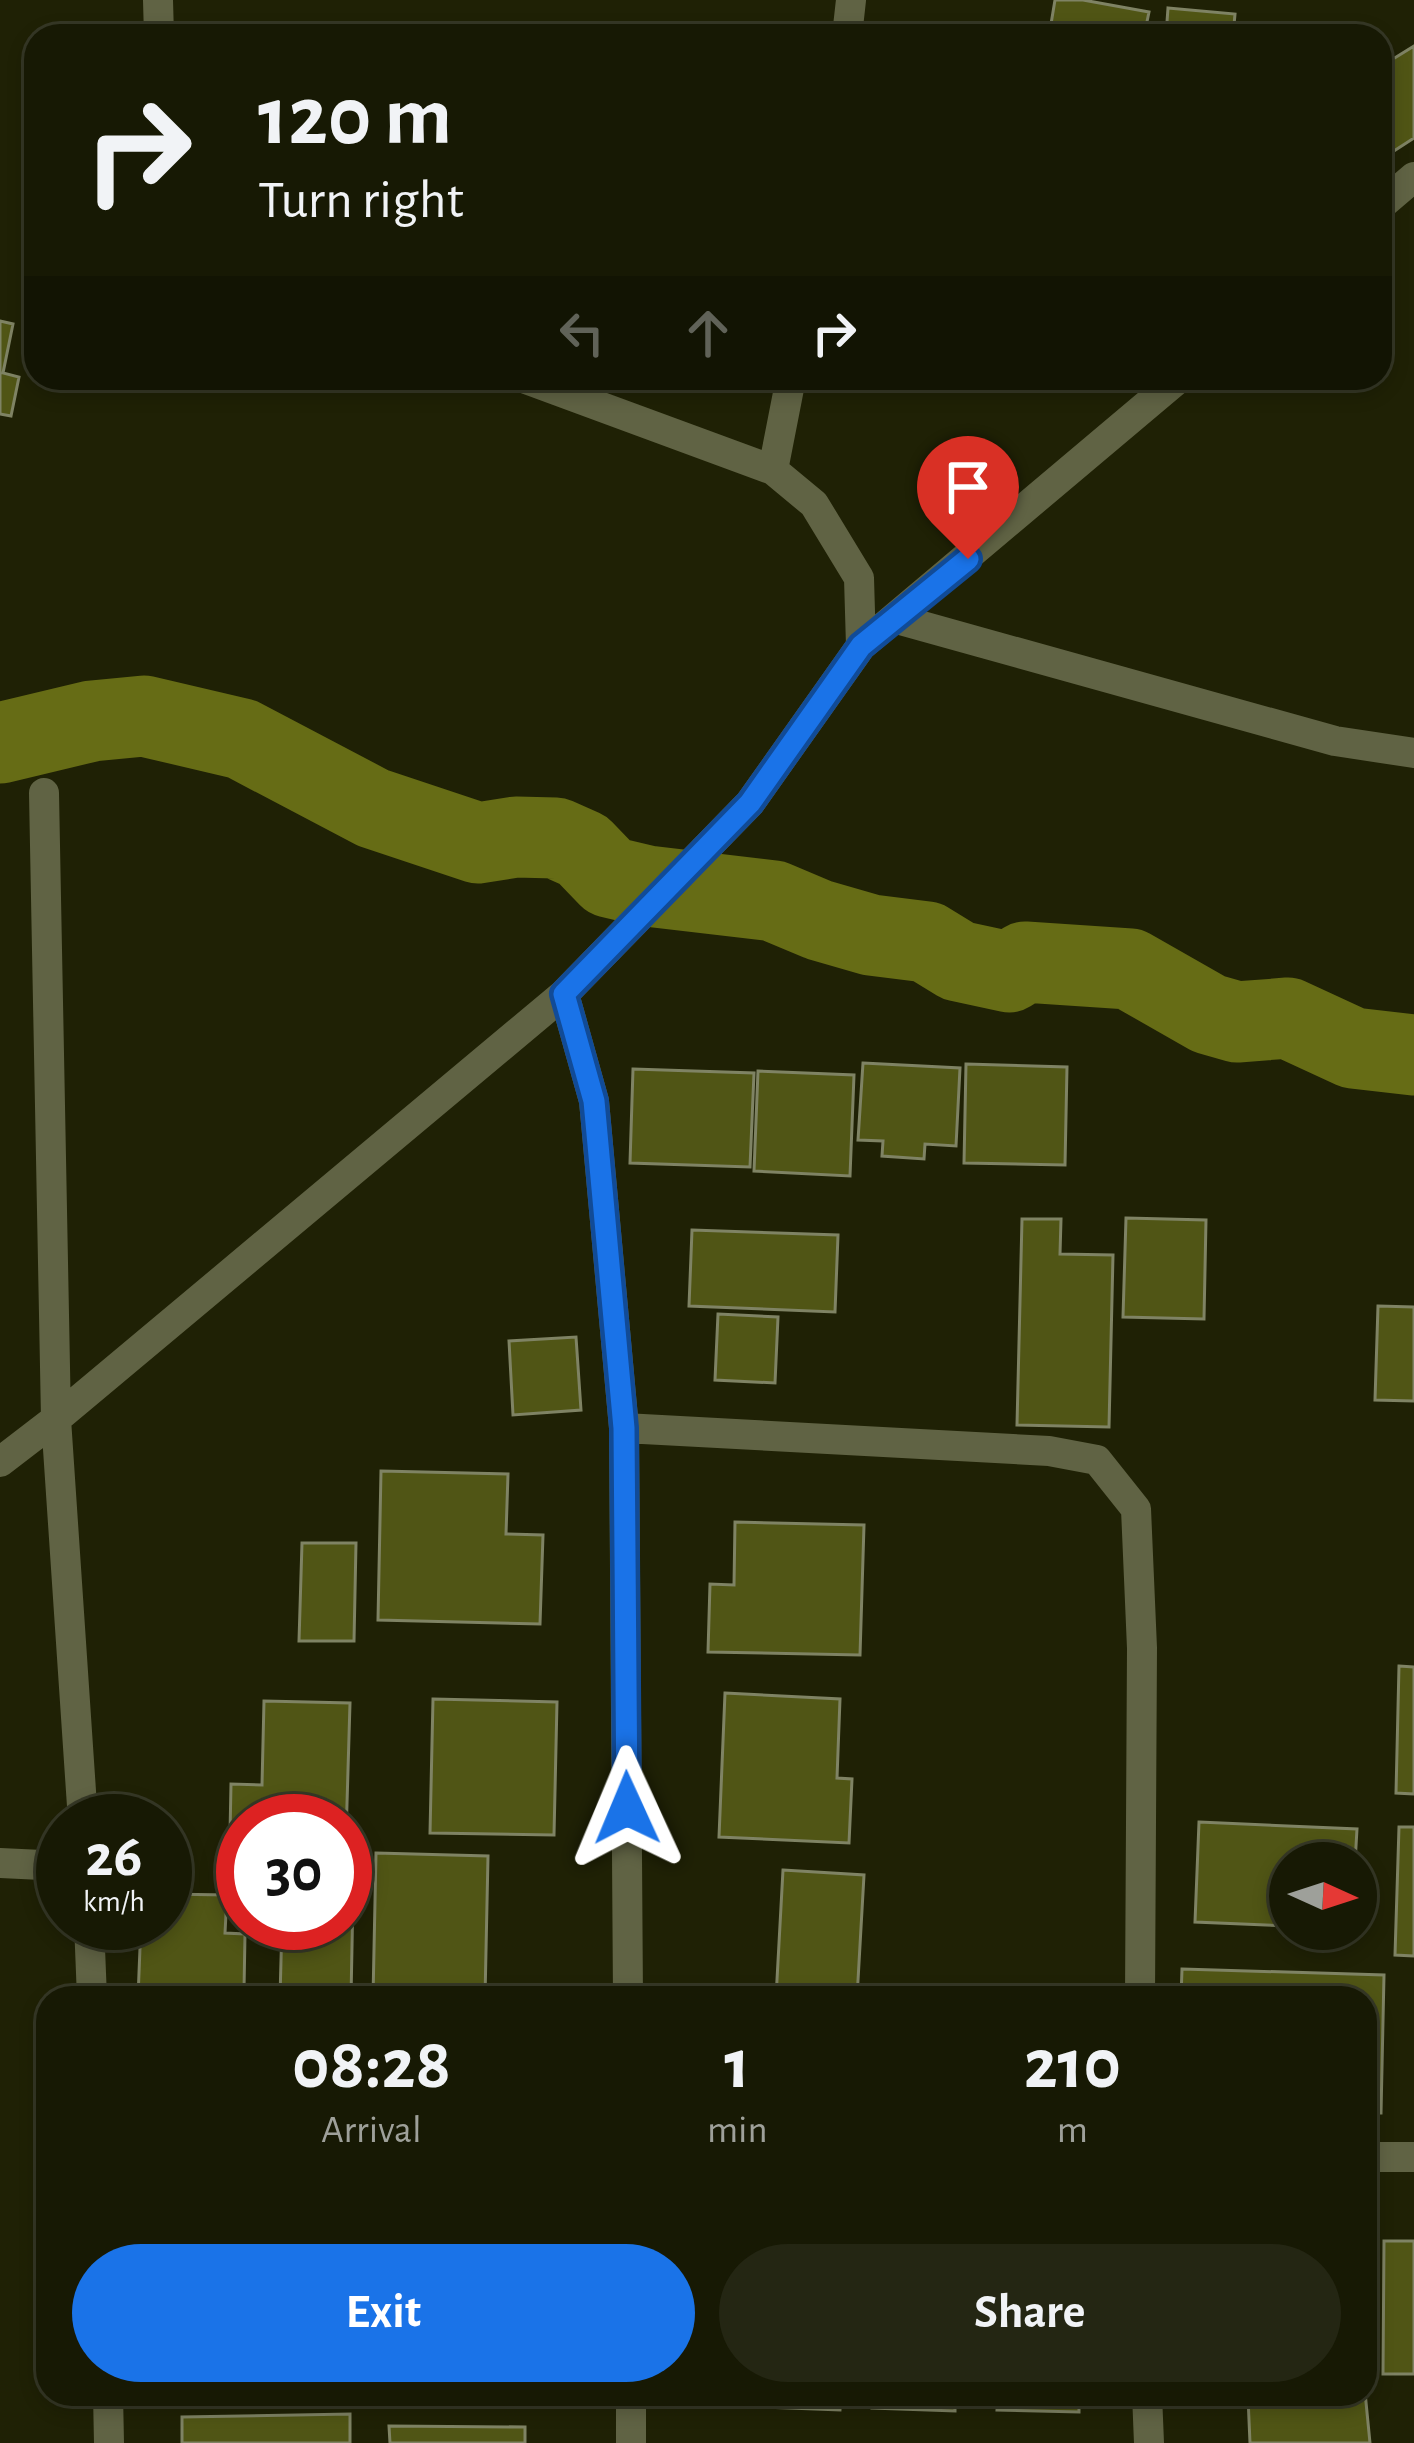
<!DOCTYPE html>
<html lang="en">
<head>
<meta charset="utf-8">
<style>
	:root { --surface:#171904; --page:#242613; --text:#f1f3f6; --muted:#9ea09a; --line:#363826; --accent:#1a73e8 }
	body { margin:0; font-family:"Alegreya Sans",sans-serif; background:var(--page); color:var(--text); height:100vh; display:flex; flex-direction:column; font-size:45px; white-space:nowrap }
	* { box-sizing:border-box; margin:0 }
	p { font-size:39px; color:var(--muted) }
	.icon { flex:none; width:66px; height:66px; fill:none; stroke:currentColor; stroke-width:2; stroke-linecap:round; stroke-linejoin:round }
	.map { position:relative; flex:1; overflow:hidden }
	.details { position:absolute; left:36px; top:1986px; width:1341px; height:420px; display:flex; flex-direction:column; background:var(--surface); border-radius:36px; box-shadow:0 6px 18px #0003,0 0 0 3px var(--line) }
	.details>* { flex:none }
	.guide { position:absolute; left:24px; top:24px; width:1368px; height:366px; border-radius:36px; box-shadow:0 6px 18px #0003,0 0 0 3px var(--line); background:#171904; color:var(--text); overflow:hidden }
	.needle { width:78px; rotate:93deg }
	.buttons { position:absolute; left:1269px; top:1842px; display:grid; gap:24px }
	.buttons a { display:grid; place-items:center; width:108px; height:108px; border-radius:50%; background:var(--surface); box-shadow:0 6px 18px #0003,0 0 0 3px var(--line); font-size:60px }
	.speed { position:absolute; left:36px; top:1794px; display:flex; gap:24px; font-size:60px; font-weight:700; text-align:center }
	.speed>* { display:grid; place-content:center; width:156px; height:156px; border-radius:50%; background:var(--surface); box-shadow:0 6px 18px #0003,0 0 0 3px var(--line); line-height:1 }
	.speed small { font-size:30px; font-weight:400 }
	.speed .limit { border:18px solid #d22; background:#fff; color:#111 }
	.pin { position:absolute; display:grid; place-items:center; width:102px; height:102px; color:#fff; margin:-123px -51px; border-radius:50% 50% 50% 0; rotate:-45deg; box-shadow:0 0 12px #0007 }
	.pin .icon { rotate:45deg }
	.me { position:absolute; width:132px; margin:-66px; rotate:359deg; stroke-linejoin:round; filter:drop-shadow(0 0 9px #0008) }
	.turn { display:flex; align-items:center; gap:42px; height:252px; padding:0 36px; font-size:54px }
	.turn .icon { width:156px; height:156px; stroke-width:2.5 }
	.turn b { display:block; font-size:84px; line-height:102px }
	.lanes { display:flex; align-items:center; height:114px; padding:0 36px; background:#0003; justify-content:center; gap:60px; direction:ltr }
	.lanes .off { opacity:.35 }
	.eta { display:flex; justify-content:space-evenly; align-items:center; height:204px; text-align:center }
	.eta b { font-size:72px; font-weight:700; line-height:84px }
	.action { display:flex; gap:24px; margin-top:auto; padding:24px 36px }
	.action a { flex:1; height:138px; border-radius:72px; background:var(--accent); color:#fff; font-size:48px; font-weight:700; line-height:138px; text-align:center }
	.action a+a { background:var(--page); color:var(--text) }
	.map>svg:first-child { display:block }
	.lines { fill:none; stroke-linecap:round; stroke-linejoin:round }
	.river { stroke:#666c15; stroke-width:81 }
	.building { fill:#505515; stroke:#7f8364; stroke-width:3 }
	.minor { stroke:#606344; stroke-width:30 }
	.route-casing { stroke:#114b97; stroke-width:30 }
	.route { stroke:#1a73e8; stroke-width:21 }
</style>
</head>
<body>
<div class="map">
<svg width="1414" height="2443" viewBox="0 0 1414 2443">
	<rect width="100%" height="100%" fill="#1f2105"/>
	<g class="lines">
		<path class="river" d="M 0,743 L 92,721 L 144,716 L 242,739 L 373,808 L 478,843 L 516,837 L 556,838 L 583,850 L 609,877 L 647,886 L 774,901 L 819,920 L 871,935 L 927,942 L 958,961 L 1009,972 L 1025,962 L 1130,969 L 1209,1014 L 1237,1022 L 1288,1018 L 1353,1048 L 1414,1055"/>
	</g>
	<path class="building" d="M 1055,0 L 1083,0 L 1149,12 L 1144,36 L 1049,36 Z
		M 1168,8 L 1235,14 L 1233,36 L 1166,36 Z
		M 1414,46 L 1414,138 L 1380,160 L 1380,67 Z
		M 0,321 L 13,324 L 3,373 L 19,377 L 11,416 L 0,414 Z
		M 863,1063 L 960,1068 L 956,1146 L 925,1144 L 924,1159 L 882,1156 L 883,1141 L 858,1140 Z
		M 966,1064 L 1067,1067 L 1065,1165 L 964,1163 Z
		M 633,1069 L 754,1073 L 750,1167 L 630,1163 Z
		M 758,1071 L 854,1075 L 850,1176 L 754,1171 Z
		M 1126,1218 L 1206,1220 L 1204,1319 L 1123,1317 Z
		M 1022,1219 L 1061,1219 L 1060,1254 L 1113,1255 L 1109,1427 L 1017,1425 Z
		M 692,1230 L 838,1235 L 835,1312 L 689,1306 Z
		M 1378,1306 L 1414,1307 L 1414,1401 L 1375,1400 Z
		M 718,1314 L 778,1317 L 775,1383 L 715,1380 Z
		M 576,1337 L 581,1410 L 513,1415 L 509,1341 Z
		M 381,1471 L 508,1474 L 506,1534 L 543,1535 L 540,1624 L 378,1620 Z
		M 735,1522 L 864,1525 L 860,1655 L 708,1652 L 710,1584 L 734,1585 Z
		M 302,1543 L 356,1543 L 354,1641 L 299,1641 Z
		M 1399,1666 L 1414,1667 L 1414,1794 L 1396,1793 Z
		M 725,1693 L 840,1699 L 837,1778 L 852,1779 L 849,1843 L 719,1837 Z
		M 433,1699 L 557,1702 L 554,1835 L 430,1833 Z
		M 264,1701 L 350,1703 L 346,1837 L 345,1821 L 243,1821 L 243,1834 L 230,1834 L 231,1784 L 262,1785 Z
		M 1199,1822 L 1357,1829 L 1355,1863 L 1290,1863 L 1290,1926 L 1195,1922 Z
		M 1399,1827 L 1414,1827 L 1414,1956 L 1395,1955 Z
		M 376,1853 L 488,1856 L 485,1998 L 373,1998 Z
		M 783,1870 L 864,1875 L 857,1998 L 776,1998 Z
		M 165,1894 L 227,1895 L 225,1933 L 245,1934 L 244,1990 L 224,1990 L 224,1998 L 138,1998 L 141,1923 L 165,1923 Z
		M 345,1894 L 353,1895 L 351,1998 L 280,1998 L 282,1923 L 345,1923 Z
		M 1182,1969 L 1384,1975 L 1381,2113 L 1365,2113 L 1365,1998 L 1181,1998 Z
		M 1384,2241 L 1414,2241 L 1414,2374 L 1383,2374 Z
		M 1365,2392 L 1370,2443 L 1250,2443 L 1248,2397 Z
		M 735,2394 L 841,2394 L 840,2410 L 734,2406 Z
		M 873,2394 L 955,2394 L 955,2411 L 872,2408 Z
		M 998,2394 L 1079,2394 L 1079,2412 L 997,2410 Z
		M 350,2414 L 350,2443 L 182,2443 L 182,2417 Z
		M 389,2426 L 525,2427 L 525,2443 L 390,2443 Z"/>
	<g class="lines">
		<path class="minor" d="M 158,0 L 159,36
			M 847,36 L 851,0
			M 1380,206 L 1414,177
			M 523,378 L 773,470 L 814,504 L 859,578 L 861,646
			M 773,470 L 791,378
			M 897,619 L 1335,741 L 1414,753
			M 44,793 L 56,1419 L 83,1821
			M 564,994 L 594,1101 L 624,1428 L 628,1998
			M 624,1428 L 1049,1451 L 1097,1460 L 1136,1509 L 1142,1648 L 1140,1998
			M 0,1462 L 56,1419 L 564,994 L 750,803 L 861,646 L 1179,378
			M 0,1863 L 63,1866
			M 89,1923 L 92,1998
			M 1365,2157 L 1414,2157
			M 108,2394 L 109,2443
			M 631,2394 L 631,2443
			M 1147,2394 L 1149,2443"/>
	</g>
	<g class="lines">
		<g class="route-casing">
			<path id="route" d="M 627,1808 L 624,1428 L 594,1101 L 564,994 L 750,803 L 861,646 L 968,559"/>
		</g>
		<use href="#route" class="route"/>
	</g>
</svg>
<div class="buttons">
<a><svg class="needle" viewBox="-14 -14 28 28"><path d="M0-13l5 13h-10z" fill="#e53935"/><path d="M0 13l5-13h-10z" fill="#9ea09a"/></svg></a>
</div>
<div class="speed"><div>26<small>km/h</small></div><div class="limit">30</div></div>
<div class="pin" style="left:968px;top:559px;background:#d93025"><svg class="icon" aria-label="arrive" viewBox="0 0 24 24"><path d="M6 21V4h12l-3 4 3 4H6"/></svg></div>
<svg class="me" style="left:627px;top:1808px" viewBox="-20 -20 40 40"><path d="M0-17L14 15 0 8-14 15z" fill="#1a73e8" stroke="#fff" stroke-width="4"/></svg>
<div class="guide">
<div class="turn"><svg class="icon" aria-label="right" viewBox="0 0 24 24"><path d="M7 20v-9h11M14 6l5 5-5 5"/></svg><div><b>120 m</b>Turn right</div></div>
<div class="lanes"><svg class="icon off" aria-label="left" viewBox="0 0 24 24"><path d="M17 20v-9H6M10 6l-5 5 5 5"/></svg><svg class="icon off" aria-label="ahead" viewBox="0 0 24 24"><path d="M12 20V5M6 11l6-6 6 6"/></svg><svg class="icon" aria-label="right" viewBox="0 0 24 24"><path d="M7 20v-9h11M14 6l5 5-5 5"/></svg></div>
</div>
<section class="details">
<div class="eta">
<div><b>08:28</b><p>Arrival</p></div>
<div><b>1</b><p>min</p></div>
<div><b>210</b><p>m</p></div>
</div>
<div class="action"><a>Exit</a><a>Share</a></div>
</section>
</div>
</body>
</html>
